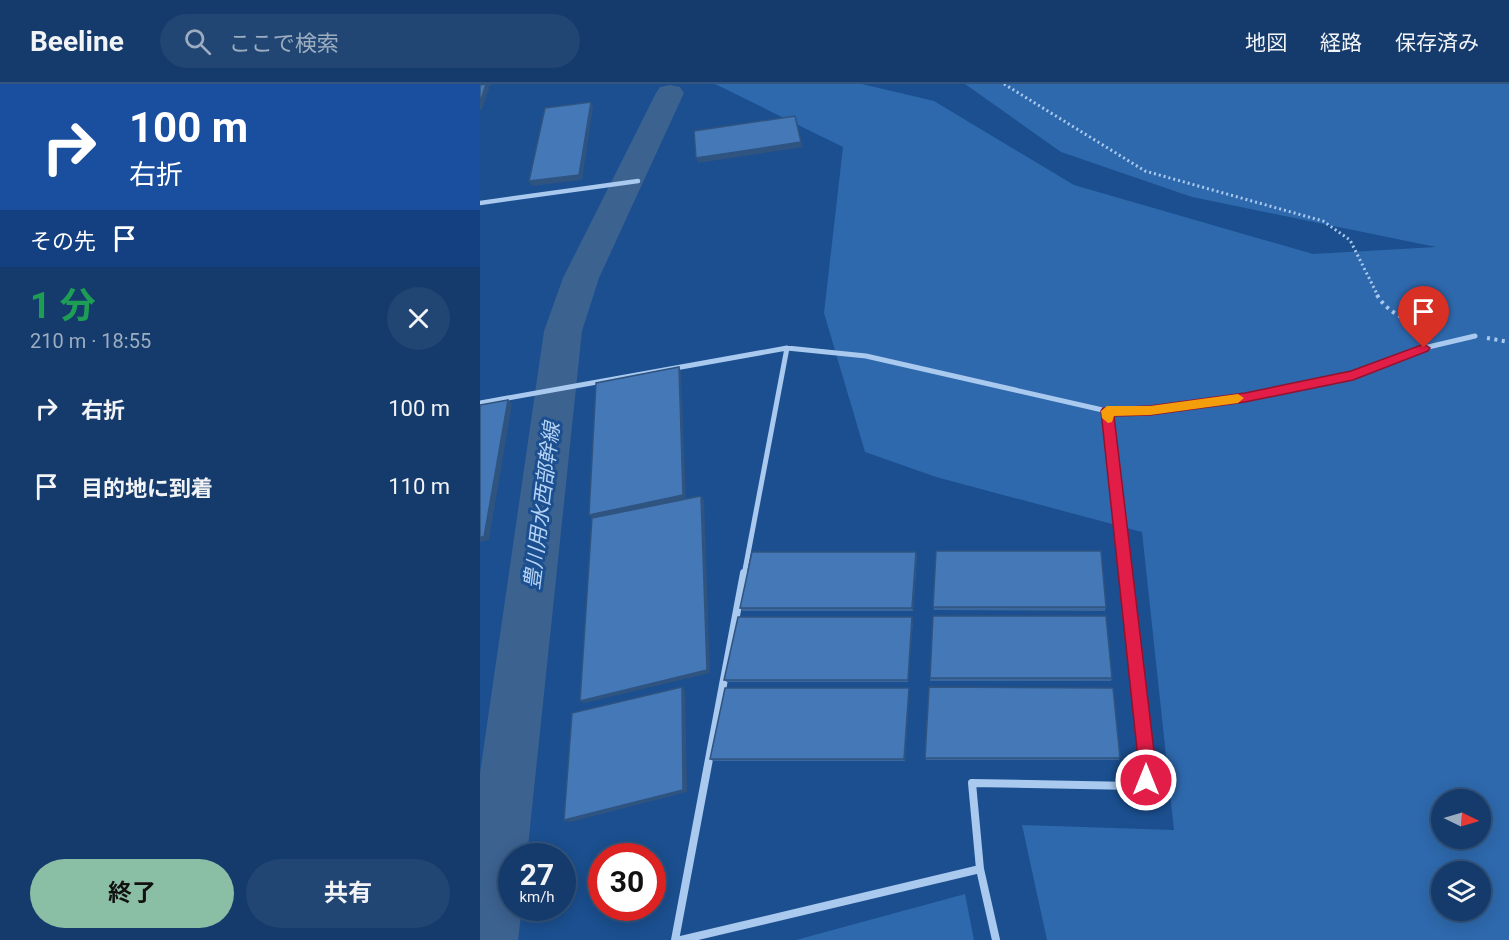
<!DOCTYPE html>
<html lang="ja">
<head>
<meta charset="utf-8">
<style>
	:root { --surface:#143b6b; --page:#214673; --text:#f1f3f6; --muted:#9dadc1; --line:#33557e; --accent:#8abfa5 }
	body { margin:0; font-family:Roboto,"Noto Sans JP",sans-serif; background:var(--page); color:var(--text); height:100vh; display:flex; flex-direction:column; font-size:22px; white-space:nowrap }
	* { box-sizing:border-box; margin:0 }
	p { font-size:20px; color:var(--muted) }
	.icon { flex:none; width:33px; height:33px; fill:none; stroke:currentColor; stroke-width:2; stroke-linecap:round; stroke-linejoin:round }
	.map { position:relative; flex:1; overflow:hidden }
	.sheet { display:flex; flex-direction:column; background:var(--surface); width:480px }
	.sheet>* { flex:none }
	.hud { background:#1a4fa0; color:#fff; overflow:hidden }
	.needle { width:39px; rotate:95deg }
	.tools { position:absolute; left:951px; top:705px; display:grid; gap:12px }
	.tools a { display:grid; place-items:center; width:60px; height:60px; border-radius:50%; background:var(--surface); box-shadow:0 3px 15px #0003,0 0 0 2px var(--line); font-size:30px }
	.speed { position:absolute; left:18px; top:759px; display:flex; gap:12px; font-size:30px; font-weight:700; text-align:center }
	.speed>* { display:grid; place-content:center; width:78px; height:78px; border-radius:50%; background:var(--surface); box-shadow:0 3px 15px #0003,0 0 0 2px var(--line); line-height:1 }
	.speed small { font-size:15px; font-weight:400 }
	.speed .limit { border:9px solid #d22; background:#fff; color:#111 }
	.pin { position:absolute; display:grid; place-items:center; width:51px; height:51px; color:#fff; margin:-62px -26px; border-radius:50% 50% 50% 0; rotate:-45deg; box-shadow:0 0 6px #0007 }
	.pin .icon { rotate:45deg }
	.me { position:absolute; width:66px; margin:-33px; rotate:0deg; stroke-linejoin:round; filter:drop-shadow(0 0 4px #0008) }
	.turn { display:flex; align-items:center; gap:21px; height:126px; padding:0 30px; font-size:27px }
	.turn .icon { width:78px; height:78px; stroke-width:2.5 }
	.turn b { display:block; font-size:42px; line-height:51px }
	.then { display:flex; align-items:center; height:57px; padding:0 30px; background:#0003; gap:12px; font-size:22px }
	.round { display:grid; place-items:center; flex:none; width:63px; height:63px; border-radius:32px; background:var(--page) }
	.headline { display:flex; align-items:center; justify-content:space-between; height:102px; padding:0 30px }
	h1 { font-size:36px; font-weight:700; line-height:45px; color:#1e9e55 }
	.action { display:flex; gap:12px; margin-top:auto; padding:12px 30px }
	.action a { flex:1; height:69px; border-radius:36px; background:var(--accent); color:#111; font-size:24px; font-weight:700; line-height:69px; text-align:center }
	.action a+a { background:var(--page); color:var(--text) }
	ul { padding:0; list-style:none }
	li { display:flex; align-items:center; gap:18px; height:78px; padding:0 30px }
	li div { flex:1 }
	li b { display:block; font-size:22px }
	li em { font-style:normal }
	header { display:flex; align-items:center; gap:36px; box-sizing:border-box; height:84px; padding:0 30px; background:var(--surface); border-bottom:2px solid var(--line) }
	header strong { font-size:28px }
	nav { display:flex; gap:33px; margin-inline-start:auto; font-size:21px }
	.search { width:420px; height:54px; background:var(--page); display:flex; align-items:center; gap:15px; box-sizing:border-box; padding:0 21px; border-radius:33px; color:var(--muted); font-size:22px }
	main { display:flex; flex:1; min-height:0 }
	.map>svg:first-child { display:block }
	.green { fill:#2e69ad; fill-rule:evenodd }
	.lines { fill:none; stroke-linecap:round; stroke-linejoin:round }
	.river { fill:#3c6290; fill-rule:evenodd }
	.path-far1 { stroke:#a9c9ee; stroke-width:3; stroke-dasharray:2 3; stroke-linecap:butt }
	.path { stroke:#a9c9ee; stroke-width:4; stroke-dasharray:3 4.5; stroke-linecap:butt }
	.minor-far2 { stroke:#a9c9ee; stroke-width:4.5 }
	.minor-far1 { stroke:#a9c9ee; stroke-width:5 }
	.minor { stroke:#a9c9ee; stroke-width:8 }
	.wall { fill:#3a679d }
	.shaded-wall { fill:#305480 }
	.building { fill:#4478b7; stroke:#305480; stroke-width:1.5 }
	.route { fill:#e11d48; stroke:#92132f; stroke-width:1.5 }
	.slow { fill:#f59e0b }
	.labels { text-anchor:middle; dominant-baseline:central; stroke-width:6; stroke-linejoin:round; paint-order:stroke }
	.water-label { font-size:21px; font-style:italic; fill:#b5d3f5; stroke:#1b4f8f }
</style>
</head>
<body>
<header>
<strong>Beeline</strong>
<div class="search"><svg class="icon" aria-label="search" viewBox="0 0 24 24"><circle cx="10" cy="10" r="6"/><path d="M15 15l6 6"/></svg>ここで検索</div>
<nav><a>地図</a><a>経路</a><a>保存済み</a></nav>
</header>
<main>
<section class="sheet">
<div class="hud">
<div class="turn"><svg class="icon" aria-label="right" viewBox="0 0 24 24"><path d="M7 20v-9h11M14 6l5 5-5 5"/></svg><div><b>100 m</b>右折</div></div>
<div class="then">その先<svg class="icon" aria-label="arrive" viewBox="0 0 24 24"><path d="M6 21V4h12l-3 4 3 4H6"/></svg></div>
</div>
<div class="headline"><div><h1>1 分</h1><p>210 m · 18:55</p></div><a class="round"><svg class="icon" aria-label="close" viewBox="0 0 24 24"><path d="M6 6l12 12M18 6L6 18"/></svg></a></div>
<ul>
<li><svg class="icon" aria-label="right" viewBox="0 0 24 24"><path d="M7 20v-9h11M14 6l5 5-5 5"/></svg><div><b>右折</b></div><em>100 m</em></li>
<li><svg class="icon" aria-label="arrive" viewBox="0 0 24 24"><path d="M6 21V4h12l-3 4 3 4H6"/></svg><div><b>目的地に到着</b></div><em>110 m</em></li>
</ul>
<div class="action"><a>終了</a><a>共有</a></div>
</section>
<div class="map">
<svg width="1029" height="856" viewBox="0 0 1029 856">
	<rect width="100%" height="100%" fill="#1b4f8f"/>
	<path class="green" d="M 235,0 L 382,0 L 454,17 L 594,101 L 833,170 L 956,163 L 712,113 L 581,68 L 485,0 L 1029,0 L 1029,856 L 567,856 L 542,741 L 694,746 L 662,448 L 456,393 L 385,368 L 344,229 L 363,63 ZM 962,716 L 1000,716 L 1000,754 L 962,754 ZM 962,788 L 1000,788 L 1000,826 L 962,826 Z
		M 485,810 L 494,856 L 316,856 Z"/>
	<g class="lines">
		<path class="river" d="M 190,1 L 200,3 L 204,9 L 119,194 L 102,247 L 47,772 L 32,772 L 32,824 L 42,824 L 38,856 L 0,856 L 0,689 L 64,247 L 83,194 L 176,9 L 180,3 Z"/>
		<path class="path-far1" d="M 524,0 L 665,87 L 843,137 L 870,156 L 898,212"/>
		<path class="path" d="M 897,211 C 909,231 933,240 955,245
			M 1007,254 L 1029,258"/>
		<path class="minor-far2" d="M 0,119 L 158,97"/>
		<path class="minor-far1" d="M 0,319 L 307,264 L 386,272 L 627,327 L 670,326 L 766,313 L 873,291 L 944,264 L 995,252
			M 627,327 L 645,491
			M 264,491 L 307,264"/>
		<path class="minor" d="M 195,856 L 264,489
			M 201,856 L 500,785
			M 516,856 L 500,785 L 492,699 L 654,702 L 666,696 L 667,684 L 645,489"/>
	</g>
	<path class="wall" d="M 437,471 L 433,527 L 262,527 L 260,524 Z
		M 453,523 L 626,523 L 625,527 L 454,526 Z
		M 433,536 L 428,598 L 247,598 L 244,596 Z
		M 450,594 L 632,594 L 631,597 L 450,597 Z
		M 429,607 L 425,677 L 233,677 L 230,675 Z
		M 445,674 L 640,674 L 639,676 L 446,676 Z"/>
	<path class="shaded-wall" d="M 0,0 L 11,0 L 10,2 L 8,2 L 9,5 L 2,25 L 0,26 Z
		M 111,18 L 113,23 L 102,96 L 52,102 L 49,97 Z
		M 321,58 L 323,63 L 218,79 L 216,74 Z
		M 199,283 L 201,288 L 206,415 L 113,435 L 109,431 Z
		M 28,316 L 32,320 L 9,456 L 0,458 L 0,453 Z
		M 221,412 L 224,416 L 230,589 L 104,619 L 100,617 Z
		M 436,468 L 437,471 L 433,527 L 432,524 Z
		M 432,533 L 433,536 L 428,598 L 428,596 Z
		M 202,603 L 205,606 L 207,708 L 90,738 L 84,736 Z
		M 429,604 L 429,607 L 425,677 L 424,675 Z"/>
	<path class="building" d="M 6,0 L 0,19 L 0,1 Z
		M 111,18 L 99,91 L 49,97 L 65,24 Z
		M 315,32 L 321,58 L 216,74 L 214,47 Z
		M 199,283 L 203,411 L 109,431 L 116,299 Z
		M 28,316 L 4,453 L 0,453 L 0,321 Z
		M 221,412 L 227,586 L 100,617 L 112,434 Z
		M 456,467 L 621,467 L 626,523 L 453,523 Z
		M 272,468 L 436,468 L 432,524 L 260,524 Z
		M 453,532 L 626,532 L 632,594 L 450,594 Z
		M 258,533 L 432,533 L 428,596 L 244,596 Z
		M 202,603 L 203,706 L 84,736 L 92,629 Z
		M 449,603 L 633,604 L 640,674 L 445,674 Z
		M 245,604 L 429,604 L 424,675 L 230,675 Z"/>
	<path class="route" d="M 944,260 L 950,264 L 948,267 L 873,296 L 765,318 L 670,331 L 634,332 L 676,684 L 672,702 L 666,704 L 660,702 L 657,696 L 659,684 L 621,327 L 623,324 L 670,322 L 765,309 L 871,287 Z"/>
	<path class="slow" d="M 758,310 L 764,314 L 758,319 L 670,331 L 634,332 L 632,338 L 628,339 L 622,334 L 621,327 L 627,322 L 670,322 Z"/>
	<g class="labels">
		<g class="water-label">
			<text transform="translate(62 422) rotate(-83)">豊川用水西部幹線</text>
		</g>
	</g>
</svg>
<div class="tools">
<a><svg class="needle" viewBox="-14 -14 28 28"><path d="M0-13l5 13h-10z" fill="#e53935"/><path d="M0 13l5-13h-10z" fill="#9dadc1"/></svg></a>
<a><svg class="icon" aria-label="layers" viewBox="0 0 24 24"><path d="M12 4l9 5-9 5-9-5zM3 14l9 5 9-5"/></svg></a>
</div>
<div class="speed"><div>27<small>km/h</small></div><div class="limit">30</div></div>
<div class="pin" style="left:944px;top:264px;background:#d93025"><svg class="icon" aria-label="arrive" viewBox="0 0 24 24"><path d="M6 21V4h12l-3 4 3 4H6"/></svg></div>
<svg class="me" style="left:666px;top:696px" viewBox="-20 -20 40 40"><circle r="17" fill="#e11d48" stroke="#fff" stroke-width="3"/><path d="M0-11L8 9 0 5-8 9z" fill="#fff"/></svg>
</div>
</main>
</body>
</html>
